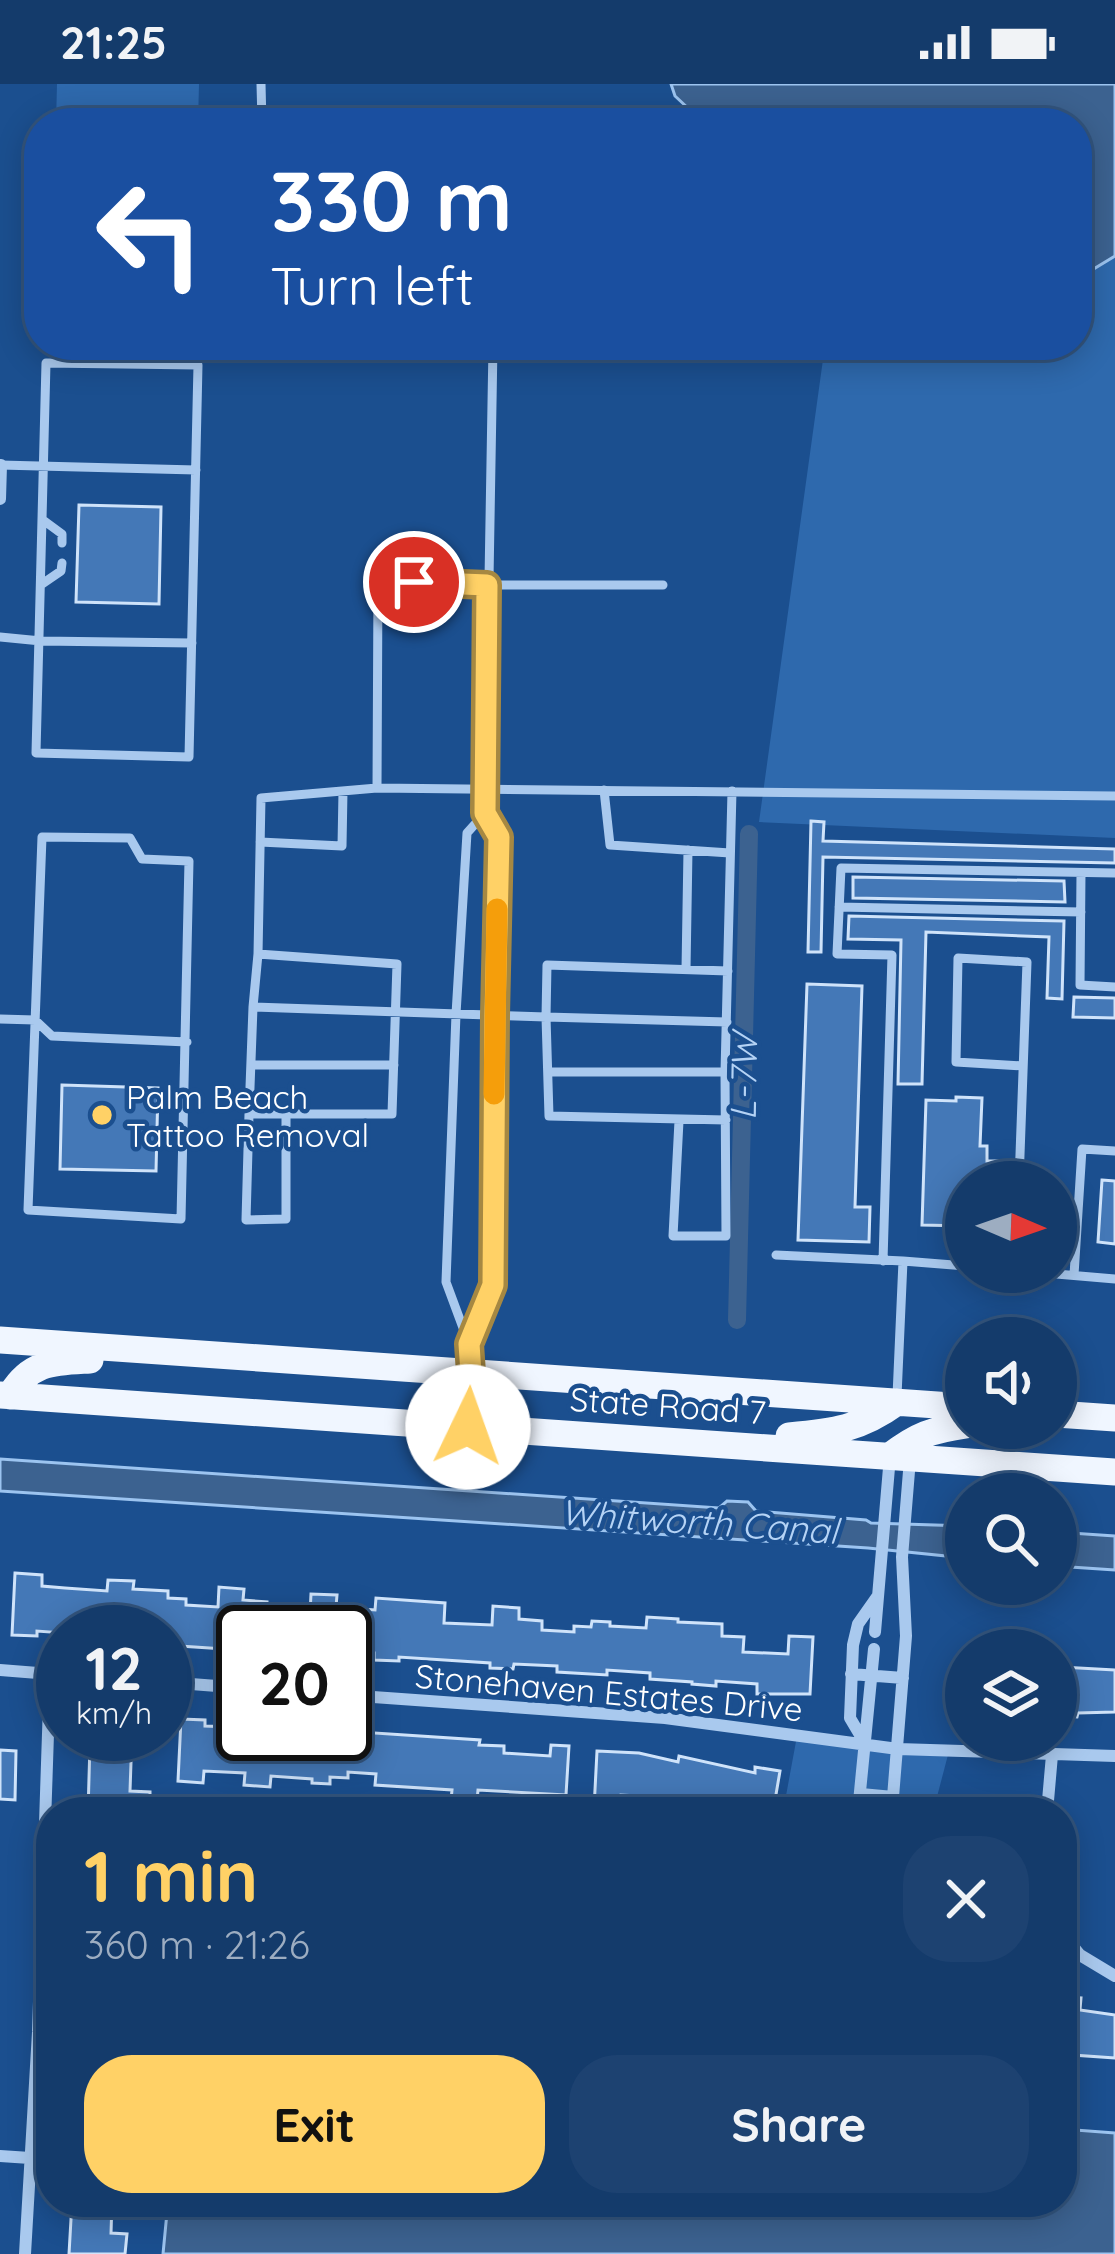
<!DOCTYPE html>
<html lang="en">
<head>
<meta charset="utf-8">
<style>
	:root { --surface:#143b6b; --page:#1d4271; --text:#f1f3f6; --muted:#9dadc1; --line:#33557e; --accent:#ffd166 }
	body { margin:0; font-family:Quicksand,sans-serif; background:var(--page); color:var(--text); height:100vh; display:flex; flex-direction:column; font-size:45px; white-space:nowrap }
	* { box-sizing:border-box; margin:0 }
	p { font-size:39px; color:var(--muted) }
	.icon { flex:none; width:66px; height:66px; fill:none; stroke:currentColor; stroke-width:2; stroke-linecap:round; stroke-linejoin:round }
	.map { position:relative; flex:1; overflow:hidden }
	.side { position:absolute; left:36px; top:1713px; width:1041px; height:420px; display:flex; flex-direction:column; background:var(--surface); border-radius:48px; box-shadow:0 6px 30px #0003,0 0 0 3px var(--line) }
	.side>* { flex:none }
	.hud { position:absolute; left:24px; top:24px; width:1068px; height:252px; border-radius:48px; box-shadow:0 6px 30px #0003,0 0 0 3px var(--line); background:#1a4fa0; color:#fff; overflow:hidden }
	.needle { width:78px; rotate:92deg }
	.tools { position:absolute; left:945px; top:1077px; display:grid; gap:24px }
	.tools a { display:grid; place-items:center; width:132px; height:132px; border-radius:50%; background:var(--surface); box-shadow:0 6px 30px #0003,0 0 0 3px var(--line); font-size:60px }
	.speed { position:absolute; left:36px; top:1521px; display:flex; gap:24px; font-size:60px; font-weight:700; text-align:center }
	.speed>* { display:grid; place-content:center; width:156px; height:156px; border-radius:50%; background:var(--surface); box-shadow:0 6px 30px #0003,0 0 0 3px var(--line); line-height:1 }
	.speed small { font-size:30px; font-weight:400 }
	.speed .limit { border:6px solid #111; border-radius:18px; background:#fff; color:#111 }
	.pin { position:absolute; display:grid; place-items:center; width:102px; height:102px; color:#fff; margin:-51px; border:6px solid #fff; border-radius:50%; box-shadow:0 3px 12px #0007 }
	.me { position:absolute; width:132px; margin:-66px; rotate:3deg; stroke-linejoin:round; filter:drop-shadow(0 0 9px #0008) }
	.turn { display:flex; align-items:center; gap:42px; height:252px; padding:0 48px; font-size:54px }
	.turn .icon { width:156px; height:156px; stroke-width:2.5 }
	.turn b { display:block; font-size:84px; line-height:102px }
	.round { display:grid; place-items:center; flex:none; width:126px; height:126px; border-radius:48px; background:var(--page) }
	.head { display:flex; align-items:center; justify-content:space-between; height:204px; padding:0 48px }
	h1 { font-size:72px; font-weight:700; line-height:90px; color:var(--accent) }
	.button { display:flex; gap:24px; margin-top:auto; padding:24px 48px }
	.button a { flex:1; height:138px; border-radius:48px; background:var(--accent); color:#111; font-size:48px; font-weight:700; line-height:138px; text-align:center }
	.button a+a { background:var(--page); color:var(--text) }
	.status { display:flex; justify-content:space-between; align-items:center; height:84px; padding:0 60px; background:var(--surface); direction:ltr }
	.status svg { height:33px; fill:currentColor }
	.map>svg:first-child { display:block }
	.green { fill:#2e69ad }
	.water { fill:#3c6290; stroke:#9cc4f0; stroke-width:3 }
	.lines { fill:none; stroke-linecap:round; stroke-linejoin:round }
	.canal { stroke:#3c6290; stroke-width:18 }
	.building { fill:#4478b7; stroke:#cfe3fa; stroke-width:3 }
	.lane { stroke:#a9c9ee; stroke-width:9 }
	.street { stroke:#a9c9ee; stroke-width:12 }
	.primary { stroke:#f0f6ff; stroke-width:27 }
	.route-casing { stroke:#a68842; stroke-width:30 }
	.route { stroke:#ffd166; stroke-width:21 }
	.slow { stroke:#f59e0b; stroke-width:21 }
	.poi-dot { fill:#ffd166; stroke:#1b4f8f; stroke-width:4.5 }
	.labels { text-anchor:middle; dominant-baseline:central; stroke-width:9; stroke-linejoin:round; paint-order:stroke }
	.poi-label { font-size:33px; fill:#fff; stroke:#1b4f8f; text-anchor:start }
	.street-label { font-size:33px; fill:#fff; stroke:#1b4f8f }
	.water-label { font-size:36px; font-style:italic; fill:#b5d3f5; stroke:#1b4f8f }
</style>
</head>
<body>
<div class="status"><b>21:25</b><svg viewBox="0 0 49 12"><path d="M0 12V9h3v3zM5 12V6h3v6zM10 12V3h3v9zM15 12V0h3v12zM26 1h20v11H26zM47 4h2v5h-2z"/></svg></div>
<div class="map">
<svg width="1115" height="2170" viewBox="0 0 1115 2170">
	<rect width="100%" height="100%" fill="#1b4f8f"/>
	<path class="green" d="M 57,0 L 199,0 L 198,39 L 56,39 Z
		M 1115,172 L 1115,754 L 759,738 L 825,261 L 1077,261 L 1077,195 Z
		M 797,1652 L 949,1667 L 933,1728 L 783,1728 Z"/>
	<path class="water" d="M 671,0 L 1115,0 L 1115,172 L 1077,195 L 1077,39 L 704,39 L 675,12 Z
		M 0,1375 L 719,1424 L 727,1417 L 748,1418 L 756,1427 L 866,1436 L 871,1439 L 966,1442 L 966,1474 L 868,1464 L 0,1407 Z
		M 1056,1448 L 1115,1452 L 1115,1486 L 1056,1482 Z
		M 1062,2045 L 1115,2049 L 1115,2170 L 163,2170 L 168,2118 L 1062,2118 Z"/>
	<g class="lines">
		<path class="canal" d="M 737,1236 L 749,750"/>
	</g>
	<path class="building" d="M 79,421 L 161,423 L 159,520 L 76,518 Z
		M 811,737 L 824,738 L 823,757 L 1115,765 L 1115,779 L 823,773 L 821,868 L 808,868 Z
		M 853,793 L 1064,797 L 1065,818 L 853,814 Z
		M 849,832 L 1064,837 L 1062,915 L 1047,914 L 1049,853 L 926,848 L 922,1000 L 898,1000 L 901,856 L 848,855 Z
		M 807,900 L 862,902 L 855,1123 L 870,1123 L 869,1158 L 798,1156 Z
		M 1074,913 L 1115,914 L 1115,934 L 1073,933 Z
		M 62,1001 L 158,1004 L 156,1087 L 60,1085 Z
		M 956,1013 L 982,1014 L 980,1062 L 987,1062 L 987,1077 L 1003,1077 L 1003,1097 L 966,1098 L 966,1142 L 922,1141 L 926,1016 L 956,1017 Z
		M 1102,1096 L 1115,1097 L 1115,1160 L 1098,1158 Z
		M 15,1489 L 42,1491 L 42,1502 L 65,1504 L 107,1507 L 108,1496 L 134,1497 L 133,1505 L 168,1507 L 168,1514 L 186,1515 L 186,1521 L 218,1523 L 219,1503 L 244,1505 L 243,1516 L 267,1518 L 267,1526 L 310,1529 L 311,1510 L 337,1511 L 336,1523 L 375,1526 L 376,1514 L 445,1519 L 444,1539 L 492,1541 L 493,1522 L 519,1524 L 519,1535 L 542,1537 L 542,1546 L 574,1548 L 574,1542 L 591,1543 L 592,1537 L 610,1538 L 610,1542 L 646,1544 L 647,1533 L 678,1535 L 678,1538 L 722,1540 L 722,1552 L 744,1553 L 743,1568 L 788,1570 L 789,1552 L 813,1553 L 810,1610 L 757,1610 L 757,1600 L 716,1597 L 716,1602 L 692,1600 L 692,1598 L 650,1595 L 650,1589 L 607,1586 L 607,1591 L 557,1588 L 557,1582 L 514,1580 L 513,1585 L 490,1584 L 490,1579 L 399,1573 L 399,1577 L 374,1576 L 374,1569 L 349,1567 L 350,1548 L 243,1548 L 239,1566 L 165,1561 L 165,1548 L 108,1548 L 63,1544 L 63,1549 L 37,1547 L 37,1552 L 12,1551 Z
		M 1061,1583 L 1115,1586 L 1115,1628 L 1078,1629 L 1077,1633 L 1059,1632 Z
		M 181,1635 L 205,1636 L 205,1642 L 231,1643 L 230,1650 L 330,1651 L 345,1650 L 345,1647 L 480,1656 L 479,1661 L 504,1662 L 504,1669 L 550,1672 L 551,1661 L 569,1662 L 566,1711 L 478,1706 L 477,1717 L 451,1716 L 452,1706 L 375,1701 L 376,1690 L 348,1688 L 348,1694 L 330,1693 L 330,1700 L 312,1699 L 312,1695 L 271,1692 L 270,1703 L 244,1701 L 245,1689 L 204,1687 L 203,1699 L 178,1697 Z
		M 100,1650 L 132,1650 L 130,1707 L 150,1708 L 150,1728 L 88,1728 L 90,1660 L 100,1661 Z
		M 0,1666 L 16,1667 L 15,1716 L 0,1715 Z
		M 597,1667 L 639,1669 L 678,1678 L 679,1672 L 755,1689 L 755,1683 L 780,1687 L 773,1728 L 728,1728 L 674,1719 L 673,1726 L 655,1723 L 657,1713 L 621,1711 L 620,1726 L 594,1725 Z
		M 962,1712 L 1028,1718 L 1027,1728 L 961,1728 Z
		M 1062,1913 L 1081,1914 L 1080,1926 L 1115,1931 L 1115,1974 L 1073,1971 L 1074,1963 L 1062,1963 Z
		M 72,2118 L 112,2118 L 111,2149 L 127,2150 L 125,2170 L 69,2170 Z"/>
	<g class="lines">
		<path class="lane" d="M 261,0 L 262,39
			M 46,279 L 198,281 L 189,673 L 36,669 Z
			M 0,381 L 196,386
			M 43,436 L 62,450 L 62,459
			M 42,500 L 61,487 L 62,479
			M 0,553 L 41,557 L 192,559
			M 377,704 L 378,497 L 487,501 L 663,501
			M 604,706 L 610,761 L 730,769
			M 42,753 L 130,754 L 142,775 L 189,777 L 181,1135 L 28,1126 Z
			M 260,758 L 342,762 L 343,707
			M 1081,789 L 1080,901 L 1115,903
			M 839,823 L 1081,828
			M 258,870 L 397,880 L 392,1030 L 249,1030 L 246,1136 L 286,1135 L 286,1029
			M 686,885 L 688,766
			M 253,923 L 258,870 L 261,714 L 377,704 L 1115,712
			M 0,935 L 35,936 L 52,952 L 187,958
			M 251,981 L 394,981
			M 548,988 L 725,988
			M 249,1030 L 253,923 L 546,933 L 547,881 L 728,887
			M 726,1036 L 549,1032 L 546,933 L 727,938
			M 679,1037 L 673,1152 L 726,1152 L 725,988 L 732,707
			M 1019,1098 L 1027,878 L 958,874 L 956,978 L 1023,982
			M 776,1171 L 903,1177 L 897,1312
			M 883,1177 L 892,871 L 837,870 L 841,784 L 1115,789
			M 903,1177 L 966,1182
			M 1033,1188 L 1115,1195
			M 1074,1191 L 1082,1065 L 1115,1067
			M 469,1260 L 493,1201 L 495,931 L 499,753 L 485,729 L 493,261
			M 468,1342 L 471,1289 L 469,1260 L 446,1198 L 456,930 L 467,749 L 485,729"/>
		<path class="street" d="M 0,415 L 1,381
			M 875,1548 L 890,1372
			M 0,1586 L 63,1591
			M 851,1590 L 903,1594
			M 165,1598 L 243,1604
			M 345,1611 L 665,1634 L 898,1665 L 1115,1672
			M 866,1661 L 850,1634 L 853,1561 L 858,1540 L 877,1513
			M 861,1710 L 893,1713
			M 858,1728 L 874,1565
			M 901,1728 L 893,1713 L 906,1552 L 902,1473 L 910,1375
			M 1047,1728 L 1052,1671
			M 1062,1849 L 1080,1871 L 1115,1892
			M 0,2072 L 30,2074
			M 25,2170 L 38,1948 L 50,1590"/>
		<path class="primary" d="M 0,1256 L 966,1323
			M 0,1311 L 1115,1388
			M 10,1312 C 30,1277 54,1278 90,1276
			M 1056,1330 L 1115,1334
			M 789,1352 C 834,1348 860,1345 897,1318
			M 890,1372 C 917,1351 932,1346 966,1341"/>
	</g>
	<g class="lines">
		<g class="route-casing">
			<path id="route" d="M 414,498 L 487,501 L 485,729 L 499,753 L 495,931 L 493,1201 L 469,1260 L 471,1289 L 468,1343"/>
		</g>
		<use href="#route" class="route"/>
		<path class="slow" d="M 494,1010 L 497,825"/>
	</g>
	<circle class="poi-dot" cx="102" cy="1031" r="12"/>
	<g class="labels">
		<g class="poi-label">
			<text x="126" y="1012">Palm Beach<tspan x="126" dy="38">Tattoo Removal</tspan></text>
		</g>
		<g class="street-label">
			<text transform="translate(668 1321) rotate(4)">State Road 7</text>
			<text transform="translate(609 1608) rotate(5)">Stonehaven Estates Drive</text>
		</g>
		<g class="water-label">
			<text transform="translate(743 993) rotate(-89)">L-7W</text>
			<text transform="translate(699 1437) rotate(4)">Whitworth Canal</text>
		</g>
	</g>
</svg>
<div class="tools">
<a><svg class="needle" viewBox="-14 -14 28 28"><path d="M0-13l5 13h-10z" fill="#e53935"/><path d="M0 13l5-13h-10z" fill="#9dadc1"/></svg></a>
<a><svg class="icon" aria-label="sound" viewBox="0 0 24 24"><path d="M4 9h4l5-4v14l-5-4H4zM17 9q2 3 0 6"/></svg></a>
<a><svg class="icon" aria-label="search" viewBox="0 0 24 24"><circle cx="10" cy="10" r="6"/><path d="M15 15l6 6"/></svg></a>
<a><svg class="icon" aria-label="layers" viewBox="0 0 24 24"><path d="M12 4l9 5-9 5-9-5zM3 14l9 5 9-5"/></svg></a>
</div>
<div class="speed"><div>12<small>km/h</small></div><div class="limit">20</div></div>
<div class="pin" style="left:414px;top:498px;background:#d93025"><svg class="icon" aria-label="arrive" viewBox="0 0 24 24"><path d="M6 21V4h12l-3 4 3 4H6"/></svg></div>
<svg class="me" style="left:468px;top:1343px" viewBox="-20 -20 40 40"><circle r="19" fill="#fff"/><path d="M0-13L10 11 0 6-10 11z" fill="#ffd166"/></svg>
<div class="hud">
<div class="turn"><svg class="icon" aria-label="left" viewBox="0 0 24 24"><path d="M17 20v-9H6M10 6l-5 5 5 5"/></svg><div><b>330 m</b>Turn left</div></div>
</div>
<section class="side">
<div class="head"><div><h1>1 min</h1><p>360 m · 21:26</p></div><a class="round"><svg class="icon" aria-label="close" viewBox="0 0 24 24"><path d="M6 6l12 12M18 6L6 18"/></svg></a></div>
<div class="button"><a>Exit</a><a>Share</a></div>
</section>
</div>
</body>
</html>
